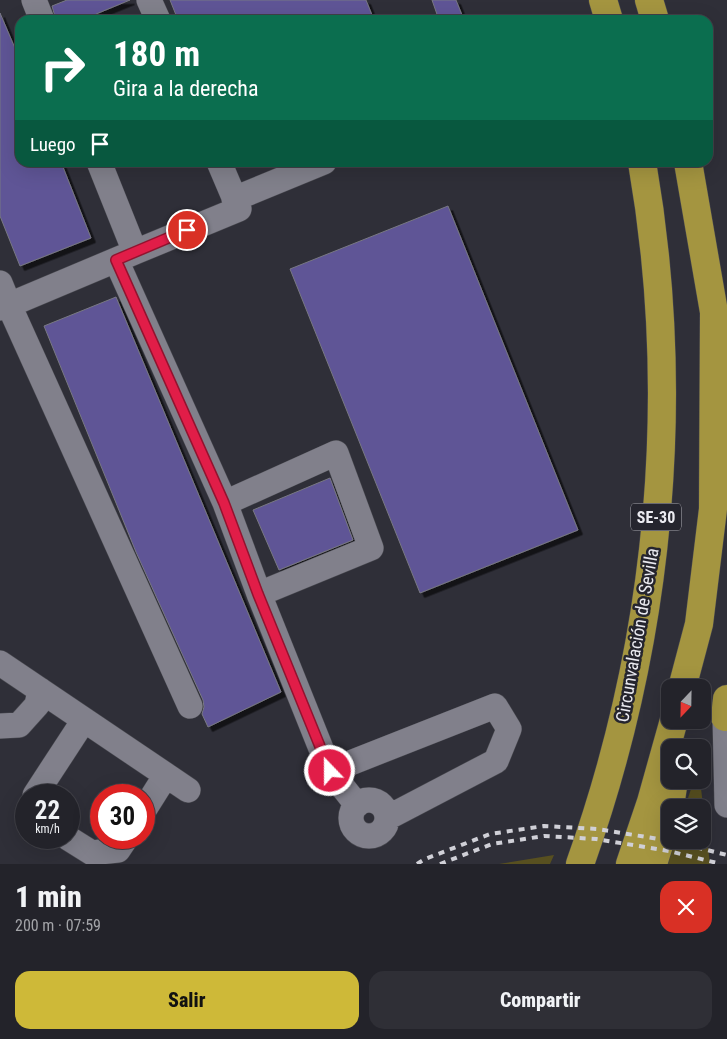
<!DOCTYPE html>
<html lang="es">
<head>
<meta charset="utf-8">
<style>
	:root { --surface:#23232a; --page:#2f2f36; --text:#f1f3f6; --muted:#a3a4a8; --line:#404047; --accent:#ceb938 }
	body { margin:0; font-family:"Roboto Condensed",sans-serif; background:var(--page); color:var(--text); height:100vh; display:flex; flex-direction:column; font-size:19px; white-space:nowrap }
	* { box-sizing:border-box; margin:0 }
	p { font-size:16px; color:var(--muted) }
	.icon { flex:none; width:28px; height:28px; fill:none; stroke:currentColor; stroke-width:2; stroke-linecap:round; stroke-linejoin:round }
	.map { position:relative; height:864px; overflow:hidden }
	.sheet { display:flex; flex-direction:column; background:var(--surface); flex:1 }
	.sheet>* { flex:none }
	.banner { position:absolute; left:15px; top:15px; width:698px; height:152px; border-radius:15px; box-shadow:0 5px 20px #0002,0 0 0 1px var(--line); background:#0b6e4f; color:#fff; overflow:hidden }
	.needle { width:32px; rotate:202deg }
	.tools { position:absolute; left:661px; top:679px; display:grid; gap:10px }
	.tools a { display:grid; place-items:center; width:50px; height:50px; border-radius:10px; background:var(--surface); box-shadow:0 5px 20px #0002,0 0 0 1px var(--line); font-size:25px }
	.speed { position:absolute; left:15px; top:784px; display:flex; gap:10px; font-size:25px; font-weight:700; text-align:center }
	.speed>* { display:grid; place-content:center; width:65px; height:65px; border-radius:50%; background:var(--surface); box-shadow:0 5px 20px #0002,0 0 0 1px var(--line); line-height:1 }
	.speed small { font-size:12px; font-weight:400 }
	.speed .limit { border:8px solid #d22; background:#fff; color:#111 }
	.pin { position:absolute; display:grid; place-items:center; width:42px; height:42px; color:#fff; margin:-21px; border:2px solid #fff; border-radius:50%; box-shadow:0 1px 5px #0007 }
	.me { position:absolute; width:55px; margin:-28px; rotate:338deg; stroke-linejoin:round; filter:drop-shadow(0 0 4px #0008) }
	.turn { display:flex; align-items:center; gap:18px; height:105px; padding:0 15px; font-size:22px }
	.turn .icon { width:65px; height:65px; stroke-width:2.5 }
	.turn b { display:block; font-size:35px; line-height:42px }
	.then { display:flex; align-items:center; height:48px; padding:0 15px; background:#0003; gap:10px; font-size:19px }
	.round { display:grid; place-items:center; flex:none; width:52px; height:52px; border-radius:15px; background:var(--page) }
	.headline { display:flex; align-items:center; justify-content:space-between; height:85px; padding:0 15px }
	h1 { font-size:30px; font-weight:800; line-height:38px }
	.action { display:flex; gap:10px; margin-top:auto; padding:10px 15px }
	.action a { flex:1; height:58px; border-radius:15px; background:var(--accent); color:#111; font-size:20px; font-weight:800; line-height:58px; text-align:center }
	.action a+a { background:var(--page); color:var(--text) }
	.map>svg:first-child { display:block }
	.green { fill:#585020 }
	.building { fill:#5e5496; stroke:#797983; filter:url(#shadow) }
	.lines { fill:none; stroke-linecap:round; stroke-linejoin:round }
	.minor-casing { stroke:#4a4a51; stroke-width:26 }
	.highway-casing { stroke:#4a4a51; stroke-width:29 }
	.minor { stroke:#81808b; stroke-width:25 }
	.highway { stroke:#a49540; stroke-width:28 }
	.rail { stroke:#d0d0d7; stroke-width:4; stroke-dasharray:6 6; stroke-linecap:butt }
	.route-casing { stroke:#92132f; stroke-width:12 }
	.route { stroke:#e11d48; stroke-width:9 }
	.labels { text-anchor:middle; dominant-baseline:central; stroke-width:5; stroke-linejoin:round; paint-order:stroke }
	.shield { fill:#25252e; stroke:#b0b0b6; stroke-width:1 }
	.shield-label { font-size:16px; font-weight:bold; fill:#ebebf1 }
	.street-label { font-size:18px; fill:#ebebf1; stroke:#25252e }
</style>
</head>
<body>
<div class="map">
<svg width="727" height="864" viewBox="0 0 727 864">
	<defs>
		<filter id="shadow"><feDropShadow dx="4.5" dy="4.5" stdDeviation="0" flood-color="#0009"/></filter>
	</defs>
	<rect width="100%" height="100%" fill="#2f2f38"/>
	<path class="green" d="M 694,780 L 700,780 L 710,864 L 666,864 L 674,840 L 702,840 L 702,808 L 685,807 Z
		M 554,855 L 550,864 L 499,864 Z"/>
	<path class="building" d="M 67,0 L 130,0 L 96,14 L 99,20 L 56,20 L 52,6 Z
		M 170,0 L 366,0 L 374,20 L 178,20 Z
		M 432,0 L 456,0 L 464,20 L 439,20 Z
		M 0,13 L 20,60 L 20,162 L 61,162 L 91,238 L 20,266 L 0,216 Z
		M 448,206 L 578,530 L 420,593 L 290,269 Z
		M 116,297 L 281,692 L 208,727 L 202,714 L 204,707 L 203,700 L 136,552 L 44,326 Z
		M 330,478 L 353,540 L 279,570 L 253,510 Z"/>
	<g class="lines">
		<g class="minor-casing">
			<path id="minor" d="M 34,0 L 42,20
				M 149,0 L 158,20
				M 234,199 L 324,162
				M 135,252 L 239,209 L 219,162
				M 116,260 L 225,503
				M 0,283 L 9,305 L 135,252 L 99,162
				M 0,308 L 9,305 L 190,706
				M 259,594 L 371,548 L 336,453 L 225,503 L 259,594 L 330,771 L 495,706 L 509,729 L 496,761 L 387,818
				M 0,663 L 188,790
				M 725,717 L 727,805
				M 0,726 L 19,725 L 37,705 L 40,690
				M 330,771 L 357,805
				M 35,795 L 84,720
				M351 818a18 18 0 1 1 36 0a18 18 0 1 1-36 0Z
				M 144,810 L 166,775
				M 68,838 L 92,853 L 118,850 L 126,838"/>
		</g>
		<g class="highway-casing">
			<path id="highway" d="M 603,0 L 609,20
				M 649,0 L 655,20
				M 682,688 L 699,624 L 713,509 L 714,312 L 688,162
				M 725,717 L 727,699
				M 580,864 C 660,640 683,397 642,162
				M 630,864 L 651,802 L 674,720
				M 653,864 L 669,813 L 674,780"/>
		</g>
		<use href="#minor" class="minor"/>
		<use href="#highway" class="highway"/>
		<path class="rail" d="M 417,864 L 425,859 L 490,834 L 544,826 L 597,829 L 671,841 L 727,855
			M 440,864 L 492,844 L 544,836 L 596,839 L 669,851 L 721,864"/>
	</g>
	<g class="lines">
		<g class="route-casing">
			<path id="route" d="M 187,230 L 116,260 L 224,503 L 258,594 L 330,771"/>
		</g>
		<use href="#route" class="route"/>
	</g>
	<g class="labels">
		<rect class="shield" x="631" y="503.5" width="50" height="27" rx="4"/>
		<g class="shield-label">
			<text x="656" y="517">SE-30</text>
		</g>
		<g class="street-label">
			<text transform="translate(637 635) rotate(-80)">Circunvalación de Sevilla</text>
		</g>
	</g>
</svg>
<div class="tools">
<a><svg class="needle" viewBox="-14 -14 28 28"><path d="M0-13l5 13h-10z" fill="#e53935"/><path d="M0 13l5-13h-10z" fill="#a3a4a8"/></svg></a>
<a><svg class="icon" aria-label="search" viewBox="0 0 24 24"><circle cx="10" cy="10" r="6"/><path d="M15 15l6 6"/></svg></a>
<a><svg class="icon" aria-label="layers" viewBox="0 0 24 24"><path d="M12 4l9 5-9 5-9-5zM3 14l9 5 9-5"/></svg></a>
</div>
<div class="speed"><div>22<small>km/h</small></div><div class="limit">30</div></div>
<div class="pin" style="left:187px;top:230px;background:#d93025"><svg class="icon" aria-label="arrive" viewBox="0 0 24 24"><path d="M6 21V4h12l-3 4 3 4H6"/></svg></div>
<svg class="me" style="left:330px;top:771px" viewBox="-20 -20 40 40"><circle r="17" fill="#e11d48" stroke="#fff" stroke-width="3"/><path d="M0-11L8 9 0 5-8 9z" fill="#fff"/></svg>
<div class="banner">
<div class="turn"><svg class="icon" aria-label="right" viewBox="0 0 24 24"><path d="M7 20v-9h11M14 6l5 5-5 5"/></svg><div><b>180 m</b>Gira a la derecha</div></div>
<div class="then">Luego<svg class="icon" aria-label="arrive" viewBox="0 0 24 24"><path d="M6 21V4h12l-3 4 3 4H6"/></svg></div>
</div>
</div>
<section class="sheet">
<div class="headline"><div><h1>1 min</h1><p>200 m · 07:59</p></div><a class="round" style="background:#d93025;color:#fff"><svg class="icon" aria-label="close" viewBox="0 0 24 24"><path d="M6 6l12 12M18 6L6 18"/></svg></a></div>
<div class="action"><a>Salir</a><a>Compartir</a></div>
</section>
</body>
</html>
